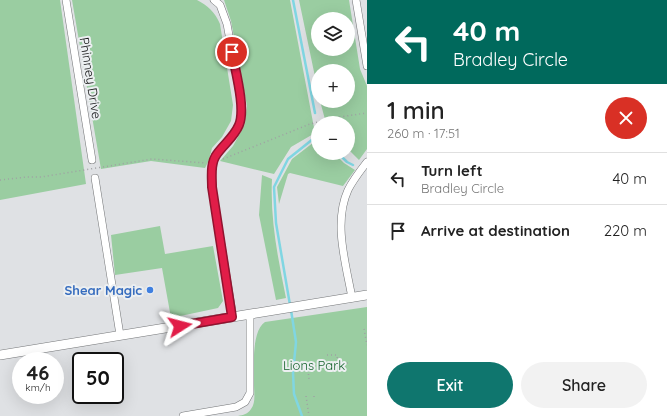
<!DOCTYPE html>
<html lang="en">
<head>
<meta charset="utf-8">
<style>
	:root { --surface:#fff; --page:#f2f2f2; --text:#222; --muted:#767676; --line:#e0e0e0; --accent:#0f766e }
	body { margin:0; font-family:Quicksand,sans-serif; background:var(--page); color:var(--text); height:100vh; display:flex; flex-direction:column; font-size:15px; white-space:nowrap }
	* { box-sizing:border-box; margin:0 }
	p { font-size:13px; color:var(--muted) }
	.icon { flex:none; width:22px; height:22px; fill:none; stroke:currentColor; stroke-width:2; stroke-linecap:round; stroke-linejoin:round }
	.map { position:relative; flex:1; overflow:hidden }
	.side { display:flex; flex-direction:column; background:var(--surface); width:300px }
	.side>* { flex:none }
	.banner { background:#00695c; color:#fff; overflow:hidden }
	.buttons { position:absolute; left:311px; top:12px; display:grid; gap:8px }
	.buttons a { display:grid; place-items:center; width:44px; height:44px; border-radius:50%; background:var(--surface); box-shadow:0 4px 16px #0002; font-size:20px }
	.speed { position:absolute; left:12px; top:352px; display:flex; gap:8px; font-size:20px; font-weight:700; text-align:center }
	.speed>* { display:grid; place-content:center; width:52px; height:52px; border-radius:50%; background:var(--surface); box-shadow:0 4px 16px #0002; line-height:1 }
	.speed small { font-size:10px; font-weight:400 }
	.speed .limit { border:2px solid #111; border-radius:6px; background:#fff; color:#111 }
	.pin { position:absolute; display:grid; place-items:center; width:34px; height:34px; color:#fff; margin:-17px; border:2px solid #fff; border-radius:50%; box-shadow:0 1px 4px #0007 }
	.me { position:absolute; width:44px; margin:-22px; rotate:81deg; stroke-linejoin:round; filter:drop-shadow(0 0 3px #0008) }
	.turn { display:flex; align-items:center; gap:14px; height:84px; padding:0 20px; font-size:18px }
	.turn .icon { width:52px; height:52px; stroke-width:2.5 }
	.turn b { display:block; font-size:28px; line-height:34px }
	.round { display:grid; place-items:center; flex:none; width:42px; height:42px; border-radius:21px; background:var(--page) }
	.head { display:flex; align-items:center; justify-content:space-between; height:68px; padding:0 20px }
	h1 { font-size:24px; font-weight:600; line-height:30px }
	.primary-button { display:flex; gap:8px; margin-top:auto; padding:8px 20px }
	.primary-button a { flex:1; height:46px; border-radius:24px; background:var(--accent); color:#fff; font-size:16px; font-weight:600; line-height:46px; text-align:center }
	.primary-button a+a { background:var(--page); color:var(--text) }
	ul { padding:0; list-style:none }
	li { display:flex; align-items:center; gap:12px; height:52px; padding:0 20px; border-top:1px solid var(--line) }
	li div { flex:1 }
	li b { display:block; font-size:15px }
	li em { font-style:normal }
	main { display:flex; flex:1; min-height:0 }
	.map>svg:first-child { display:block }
	.green { fill:#9acda1; fill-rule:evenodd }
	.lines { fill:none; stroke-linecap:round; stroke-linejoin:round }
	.stream { stroke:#80d6e2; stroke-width:2.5 }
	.street-casing { stroke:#747678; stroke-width:8 }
	.secondary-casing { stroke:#747678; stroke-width:10 }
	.path { stroke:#9fa1a3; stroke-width:1.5; stroke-dasharray:1 3; stroke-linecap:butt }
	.street { stroke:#fff; stroke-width:7 }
	.secondary { stroke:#fff; stroke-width:9 }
	.route-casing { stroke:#92132f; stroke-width:10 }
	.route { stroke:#e11d48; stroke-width:7 }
	.shop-dot { fill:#3f7fe0; stroke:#eceff1; stroke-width:1.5 }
	.labels { text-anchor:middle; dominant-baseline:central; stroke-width:4; stroke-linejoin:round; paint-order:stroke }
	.street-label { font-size:13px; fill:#161718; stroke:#eceff1 }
	.shop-label { font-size:13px; font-weight:bold; fill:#366cbe; stroke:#eceff1; text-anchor:end }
	.park-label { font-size:13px; fill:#16642d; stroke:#eceff1 }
</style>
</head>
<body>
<main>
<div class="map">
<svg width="367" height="416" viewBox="0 0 367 416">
	<rect width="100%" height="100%" fill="#dfe1e4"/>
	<path class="green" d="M 0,0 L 60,0 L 86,184 L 0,200 Z
		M 72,0 L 197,0 C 208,6 215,12 220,24 L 233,105 L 231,121 L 222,137 L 212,148 L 209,160 L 205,168 L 151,161 L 101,169 Z
		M 224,0 L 290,0 L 315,133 L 291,147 L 274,174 L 220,161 L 233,146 L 244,126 L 247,106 L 231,21 Z
		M 299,0 L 349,0 L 360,69 L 367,86 L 367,149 L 359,160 L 348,149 L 348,123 L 326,123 L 320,101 L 348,101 L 348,71 L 318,71 L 318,91 ZM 318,19 L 348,19 L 348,49 L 318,49 Z
		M 318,139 L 318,153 L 334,153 L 344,163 L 355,170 L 343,186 L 290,173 L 288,174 L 279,204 L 277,187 L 292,159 Z
		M 262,175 L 272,179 C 270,219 278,259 286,298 L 276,300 L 259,215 Z
		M 160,226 L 165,254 L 213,246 L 223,301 L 218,308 L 171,318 L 162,268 L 115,275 L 111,235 Z
		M 367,307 L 367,416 L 238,416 C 243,415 248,414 251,409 C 256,403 254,392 254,385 C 254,369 251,331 265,322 Z"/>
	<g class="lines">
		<path class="stream" d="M 293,0 L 315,113
			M 318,128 L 318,130
			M 338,153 L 347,162 L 353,165
			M 290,305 L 276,223 L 274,187 L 288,159 L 318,135
			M 291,310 L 296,342 L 293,373 L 294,394 L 302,416"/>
		<g class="street-casing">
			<path id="street" d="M 66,0 L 92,160
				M 214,0 L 220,5 L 227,24 L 242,107 L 240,124 L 232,137 L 215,155 L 212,170 L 212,187 L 233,317
				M 356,0 L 367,66
				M 95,178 L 120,335
				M 352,298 C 346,264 333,223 348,190 C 353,180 360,171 367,162
				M 183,416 L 236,407 L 245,402 L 250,393 L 250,314"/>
		</g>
		<g class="secondary-casing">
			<path id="secondary" d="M 0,355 L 367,295"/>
		</g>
		<path class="path" d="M 223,159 L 310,124 L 332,118 L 367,113
			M 0,180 L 27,177 L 41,177 L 152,159 L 206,163
			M 364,329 L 367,345
			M 327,355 L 337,355 L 338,364 L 348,363
			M 308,370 L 309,379
			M 306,396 L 309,416
			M 314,396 L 314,400"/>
		<use href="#street" class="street"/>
		<use href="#secondary" class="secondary"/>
	</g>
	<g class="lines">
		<g class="route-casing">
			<path id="route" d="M 180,326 L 232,317 L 212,187 C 212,177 210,163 217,154 C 224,144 234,137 239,125 C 246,108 235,70 232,52"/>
		</g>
		<use href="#route" class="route"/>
	</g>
	<circle class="shop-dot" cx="150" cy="290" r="4"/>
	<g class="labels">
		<g class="street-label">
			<text transform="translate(91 78) rotate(81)">Phinney Drive</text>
		</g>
		<g class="shop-label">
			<text x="142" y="290">Shear Magic</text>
		</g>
		<g class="park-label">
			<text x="314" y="365">Lions Park</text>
		</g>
	</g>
</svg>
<div class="buttons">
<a><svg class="icon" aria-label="layers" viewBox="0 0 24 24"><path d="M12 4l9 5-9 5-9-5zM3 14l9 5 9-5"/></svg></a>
<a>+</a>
<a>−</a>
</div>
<div class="speed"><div>46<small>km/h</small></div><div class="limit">50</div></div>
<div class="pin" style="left:232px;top:52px;background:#d93025"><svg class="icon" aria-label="arrive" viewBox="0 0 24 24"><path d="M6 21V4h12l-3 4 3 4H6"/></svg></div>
<svg class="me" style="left:180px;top:326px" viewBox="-20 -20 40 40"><path d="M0-17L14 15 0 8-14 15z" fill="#e11d48" stroke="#fff" stroke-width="4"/></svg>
</div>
<section class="side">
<div class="banner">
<div class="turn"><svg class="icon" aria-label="left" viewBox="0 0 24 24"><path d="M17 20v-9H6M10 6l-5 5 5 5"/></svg><div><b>40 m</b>Bradley Circle</div></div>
</div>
<div class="head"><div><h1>1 min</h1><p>260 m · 17:51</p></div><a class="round" style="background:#d93025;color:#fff"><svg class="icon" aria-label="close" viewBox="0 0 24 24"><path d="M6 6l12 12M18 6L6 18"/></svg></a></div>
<ul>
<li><svg class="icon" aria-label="left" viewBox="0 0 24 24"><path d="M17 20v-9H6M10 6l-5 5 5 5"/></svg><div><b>Turn left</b><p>Bradley Circle</p></div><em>40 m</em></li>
<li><svg class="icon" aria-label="arrive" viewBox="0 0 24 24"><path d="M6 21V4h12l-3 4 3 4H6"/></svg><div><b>Arrive at destination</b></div><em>220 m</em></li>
</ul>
<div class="primary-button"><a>Exit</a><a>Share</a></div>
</section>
</main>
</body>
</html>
